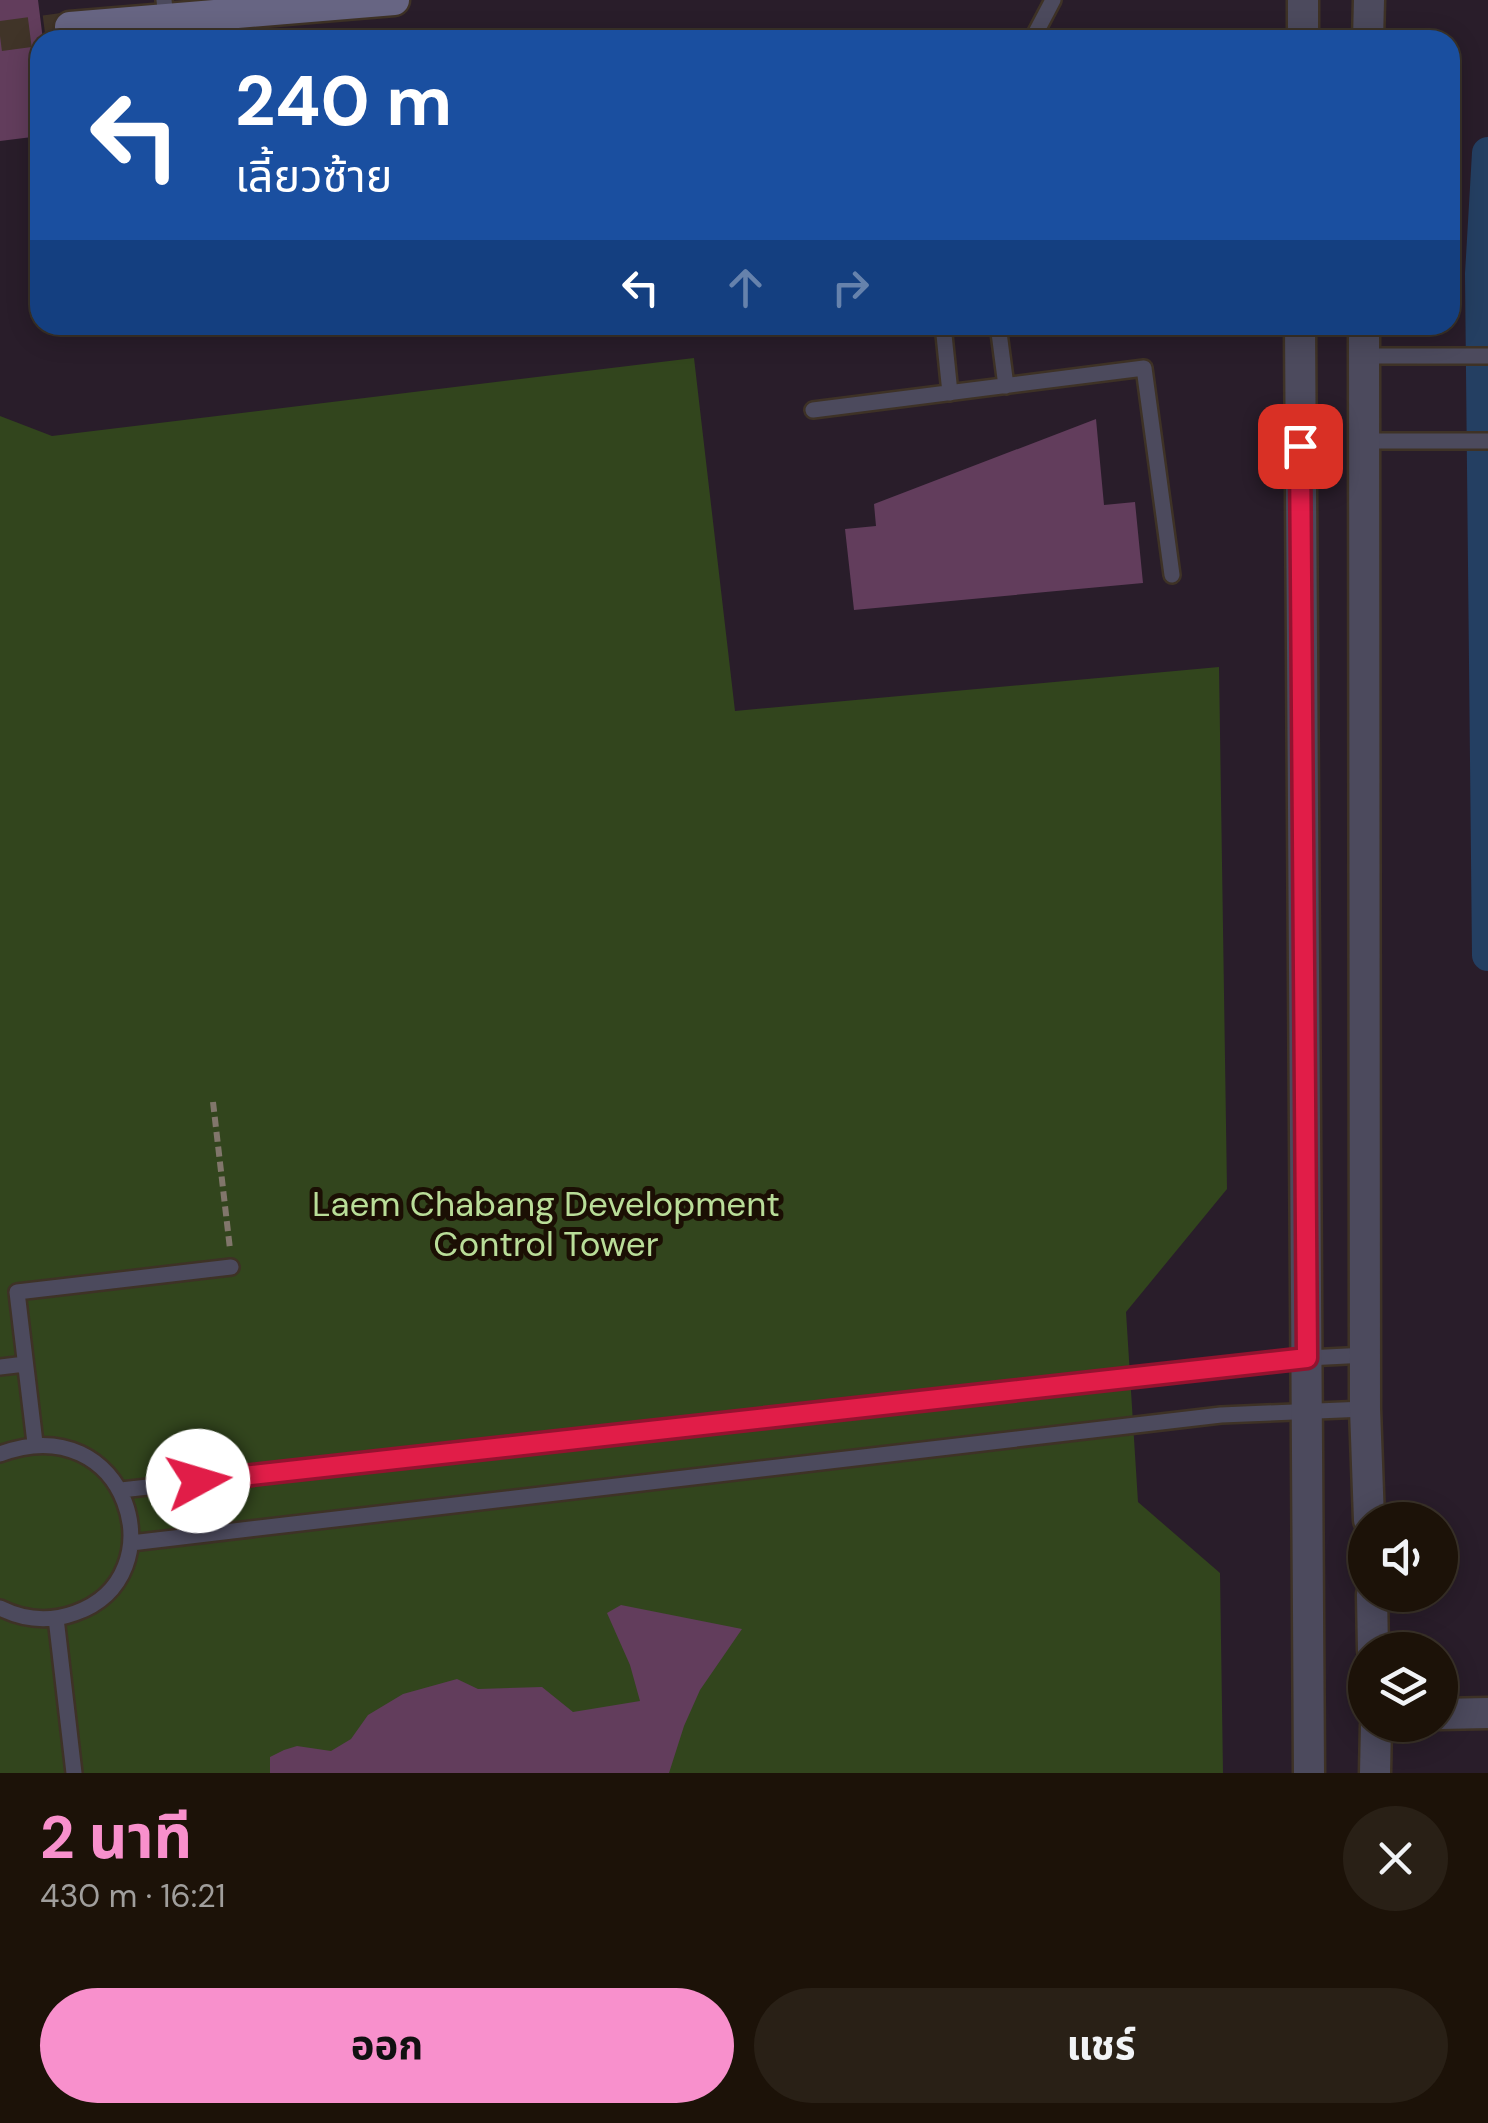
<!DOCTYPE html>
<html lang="th">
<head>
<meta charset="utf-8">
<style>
	:root { --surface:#1c1208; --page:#292016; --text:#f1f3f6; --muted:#a09e9c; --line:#3a3229; --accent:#f890cc }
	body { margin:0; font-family:"DM Sans","Noto Sans Thai",sans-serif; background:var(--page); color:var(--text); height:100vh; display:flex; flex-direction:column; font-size:38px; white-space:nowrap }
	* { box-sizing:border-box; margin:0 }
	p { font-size:32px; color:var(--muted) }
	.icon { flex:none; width:55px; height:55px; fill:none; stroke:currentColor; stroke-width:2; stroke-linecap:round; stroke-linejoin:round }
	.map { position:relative; height:1773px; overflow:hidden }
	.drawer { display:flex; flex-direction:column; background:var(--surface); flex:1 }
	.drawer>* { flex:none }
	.top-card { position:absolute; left:30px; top:30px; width:1430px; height:305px; border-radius:30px; box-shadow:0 5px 25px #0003,0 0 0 2px var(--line); background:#1a4fa0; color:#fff; overflow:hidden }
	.controls { position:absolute; left:1348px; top:1502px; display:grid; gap:20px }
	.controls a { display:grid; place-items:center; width:110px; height:110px; border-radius:50%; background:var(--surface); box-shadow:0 5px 25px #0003,0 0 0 2px var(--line); font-size:50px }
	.pin { position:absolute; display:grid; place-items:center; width:85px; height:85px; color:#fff; margin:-42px; border-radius:20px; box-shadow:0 5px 15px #0006 }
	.me { position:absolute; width:110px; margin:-55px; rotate:84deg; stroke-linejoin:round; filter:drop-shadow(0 0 8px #0008) }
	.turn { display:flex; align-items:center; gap:35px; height:210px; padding:0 40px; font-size:45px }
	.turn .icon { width:130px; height:130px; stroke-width:2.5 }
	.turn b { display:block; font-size:70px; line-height:85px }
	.lanes { display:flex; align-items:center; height:95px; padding:0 40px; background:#0003; justify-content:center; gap:50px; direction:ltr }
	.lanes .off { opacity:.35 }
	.round { display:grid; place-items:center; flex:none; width:105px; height:105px; border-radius:52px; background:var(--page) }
	.summary { display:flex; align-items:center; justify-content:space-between; height:170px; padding:0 40px }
	h1 { font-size:60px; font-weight:700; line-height:75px; color:var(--accent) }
	.primary-button { display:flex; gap:20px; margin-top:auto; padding:20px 40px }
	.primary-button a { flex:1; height:115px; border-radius:60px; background:var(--accent); color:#111; font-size:40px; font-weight:700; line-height:115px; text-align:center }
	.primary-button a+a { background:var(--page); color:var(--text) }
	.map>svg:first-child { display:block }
	.industrial { fill:#291d2a; fill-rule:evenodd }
	.green { fill:#32451d }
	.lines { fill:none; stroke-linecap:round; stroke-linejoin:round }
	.canal { stroke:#243f62; stroke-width:32 }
	.building { fill:#623d5c }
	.secondary-tunnel { stroke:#403428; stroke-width:30; stroke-dasharray:30 15; stroke-linecap:butt }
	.lane-casing { stroke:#3e3226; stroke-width:20 }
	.street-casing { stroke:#3e3226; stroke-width:35 }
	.secondary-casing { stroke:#3e3226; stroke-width:35 }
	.path { stroke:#81766b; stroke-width:6; stroke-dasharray:10 5; stroke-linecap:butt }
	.lane { stroke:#4c4a5d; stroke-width:15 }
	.street { stroke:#4c4a5d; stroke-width:30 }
	.secondary { stroke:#676583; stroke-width:30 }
	.route-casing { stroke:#92132f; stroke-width:25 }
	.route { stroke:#e11d48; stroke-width:18 }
	.labels { text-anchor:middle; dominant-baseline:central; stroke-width:10; stroke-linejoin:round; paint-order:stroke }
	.park-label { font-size:35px; fill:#b9dd98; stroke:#1b0f04 }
</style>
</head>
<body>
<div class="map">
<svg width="1488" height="1773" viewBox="0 0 1488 1773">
	<rect width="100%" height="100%" fill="#25180b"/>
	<path class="industrial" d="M 0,0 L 1488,0 L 1488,1773 L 0,1773 ZM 40,40 L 1450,40 L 1450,325 L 40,325 ZM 1365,1520 L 1440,1520 L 1440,1595 L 1365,1595 ZM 1365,1650 L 1440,1650 L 1440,1725 L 1365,1725 Z"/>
	<path class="green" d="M 694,358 L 735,711 L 1219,667 L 1227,1189 L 1126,1312 L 1138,1502 L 1220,1573 L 1223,1773 L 0,1773 L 0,416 L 52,436 Z"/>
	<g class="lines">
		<path class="canal" d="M 1488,153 L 1481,274 L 1488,955"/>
	</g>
	<path class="building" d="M 0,0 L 38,0 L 43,40 L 40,40 L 40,136 L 0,141 Z
		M 1096,419 L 1104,505 L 1135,502 L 1143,583 L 854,610 L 845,529 L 876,526 L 874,504 Z
		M 621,1605 L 742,1629 L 700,1690 L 684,1726 L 669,1773 L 270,1773 L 270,1757 L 284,1750 L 297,1746 L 331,1751 L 351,1739 L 368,1715 L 403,1694 L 457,1679 L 478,1689 L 542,1687 L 573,1712 L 640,1701 L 630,1665 L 607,1613 Z"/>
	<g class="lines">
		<path class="secondary-tunnel" d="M 0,36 L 70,27"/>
		<g class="lane-casing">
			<path id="lane" d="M 164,0 L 166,19 L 179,40
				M 1032,40 L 1053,0
				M 943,325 L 950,393
				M 998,325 L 1006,386
				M 1364,356 L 1488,356
				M 813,410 L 1144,368 L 1172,575
				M 1363,441 L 1488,441
				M 0,1367 L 25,1364
				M 35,1443 L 17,1292 L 231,1267
				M 0,1454 C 128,1406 179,1577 75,1613 C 50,1622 24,1620 0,1608
				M 121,1490 L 1307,1358 L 1367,1355
				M 131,1543 L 1221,1415 L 1365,1409
				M 56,1618 L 74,1773"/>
		</g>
		<g class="street-casing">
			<path id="street" d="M 1303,0 L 1303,40
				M 1368,40 L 1369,0
				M 1300,325 L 1309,1773
				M 1364,325 L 1365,1409 L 1369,1520
				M 1372,1595 L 1373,1650
				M 1440,1714 L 1488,1713
				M 1375,1773 L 1376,1725"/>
		</g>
		<g class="secondary-casing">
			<path id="secondary" d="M 70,27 L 394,0"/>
		</g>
		<path class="path" d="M 213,1102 L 230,1249"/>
		<use href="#lane" class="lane"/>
		<use href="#street" class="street"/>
		<use href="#secondary" class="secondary"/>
	</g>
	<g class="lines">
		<g class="route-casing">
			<path id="route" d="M 198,1481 L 1307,1358 L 1300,446"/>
		</g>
		<use href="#route" class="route"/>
	</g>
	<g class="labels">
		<g class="park-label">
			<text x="546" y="1204">Laem Chabang Development<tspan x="546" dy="40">Control Tower</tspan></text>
		</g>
	</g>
</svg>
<div class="controls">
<a><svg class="icon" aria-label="sound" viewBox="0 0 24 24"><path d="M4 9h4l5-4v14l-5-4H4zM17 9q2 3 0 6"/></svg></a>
<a><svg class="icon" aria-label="layers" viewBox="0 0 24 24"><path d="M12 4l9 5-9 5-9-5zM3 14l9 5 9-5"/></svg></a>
</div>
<div class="pin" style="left:1300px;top:446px;background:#d93025"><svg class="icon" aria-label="arrive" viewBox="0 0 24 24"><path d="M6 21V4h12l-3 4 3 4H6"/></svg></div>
<svg class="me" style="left:198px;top:1481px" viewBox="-20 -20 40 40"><circle r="19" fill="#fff"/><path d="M0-13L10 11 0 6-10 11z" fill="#e11d48"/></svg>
<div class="top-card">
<div class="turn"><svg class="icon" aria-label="left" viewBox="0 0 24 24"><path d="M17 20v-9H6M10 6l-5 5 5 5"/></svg><div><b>240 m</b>เลี้ยวซ้าย</div></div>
<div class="lanes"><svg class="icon" aria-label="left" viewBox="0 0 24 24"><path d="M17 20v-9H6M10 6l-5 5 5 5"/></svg><svg class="icon off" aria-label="ahead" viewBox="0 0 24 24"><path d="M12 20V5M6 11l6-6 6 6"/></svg><svg class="icon off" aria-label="right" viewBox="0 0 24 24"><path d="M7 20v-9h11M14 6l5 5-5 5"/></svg></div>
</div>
</div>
<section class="drawer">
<div class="summary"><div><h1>2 นาที</h1><p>430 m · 16:21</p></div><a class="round"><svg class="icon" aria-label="close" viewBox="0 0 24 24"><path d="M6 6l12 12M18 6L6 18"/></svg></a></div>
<div class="primary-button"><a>ออก</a><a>แชร์</a></div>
</section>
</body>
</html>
